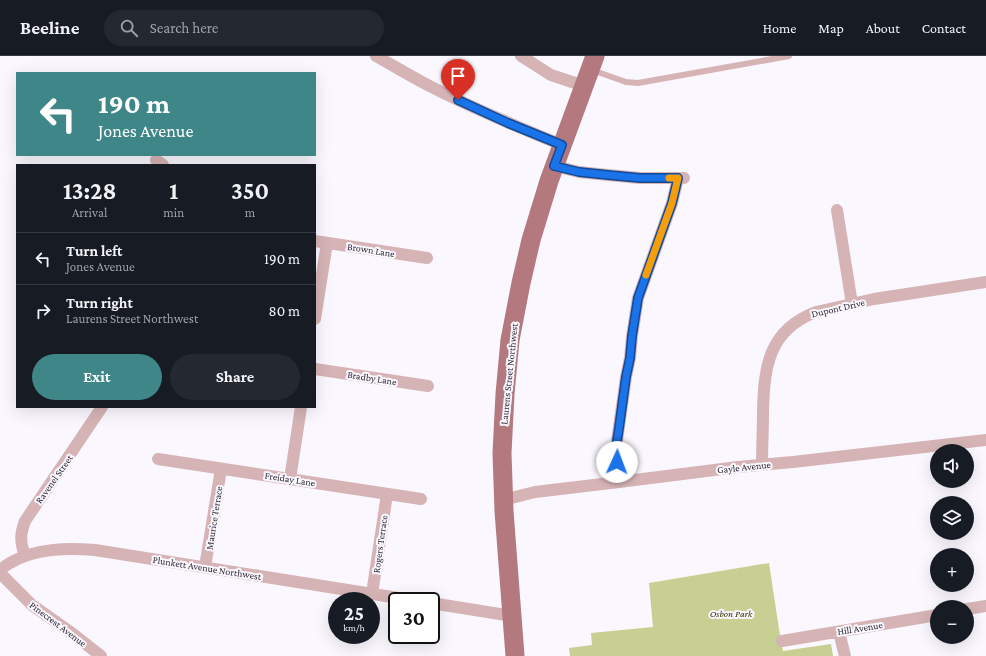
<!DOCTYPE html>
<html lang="en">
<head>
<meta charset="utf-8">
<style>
	:root { --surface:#171b24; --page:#242831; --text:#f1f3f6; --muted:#9ea1a6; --line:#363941; --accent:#3e8687 }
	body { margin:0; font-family:"Crimson Pro",serif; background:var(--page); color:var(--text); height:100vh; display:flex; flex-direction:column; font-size:15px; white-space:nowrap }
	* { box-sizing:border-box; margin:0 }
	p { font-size:13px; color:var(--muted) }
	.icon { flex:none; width:22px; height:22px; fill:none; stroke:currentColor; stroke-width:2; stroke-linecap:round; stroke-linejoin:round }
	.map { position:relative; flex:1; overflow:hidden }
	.panel { position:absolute; left:16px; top:108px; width:300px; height:244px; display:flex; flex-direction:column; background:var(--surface); border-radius:0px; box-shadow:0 4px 16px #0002 }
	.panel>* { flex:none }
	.top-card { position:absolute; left:16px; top:16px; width:300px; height:84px; border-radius:0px; box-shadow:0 4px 16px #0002; background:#3e8687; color:#fff; overflow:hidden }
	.tools { position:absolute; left:930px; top:388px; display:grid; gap:8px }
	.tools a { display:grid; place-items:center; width:44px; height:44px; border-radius:50%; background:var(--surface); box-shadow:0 4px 16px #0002; font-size:20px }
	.speed { position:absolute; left:328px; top:536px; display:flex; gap:8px; font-size:20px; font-weight:700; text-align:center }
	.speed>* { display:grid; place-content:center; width:52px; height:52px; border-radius:50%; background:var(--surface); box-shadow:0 4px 16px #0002; line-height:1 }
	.speed small { font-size:10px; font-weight:400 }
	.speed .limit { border:2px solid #111; border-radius:6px; background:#fff; color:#111 }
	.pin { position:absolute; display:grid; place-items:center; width:34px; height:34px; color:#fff; margin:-41px -17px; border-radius:50% 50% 50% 0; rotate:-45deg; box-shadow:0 0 4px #0007 }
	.pin .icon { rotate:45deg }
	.me { position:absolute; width:44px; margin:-22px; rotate:2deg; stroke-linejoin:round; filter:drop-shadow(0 0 3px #0008) }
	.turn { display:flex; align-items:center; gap:14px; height:84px; padding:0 16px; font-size:18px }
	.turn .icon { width:52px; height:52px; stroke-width:2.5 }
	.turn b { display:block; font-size:28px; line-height:34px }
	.eta { display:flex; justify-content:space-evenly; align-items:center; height:68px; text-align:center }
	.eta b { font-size:24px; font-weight:700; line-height:28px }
	.primary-button { display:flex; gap:8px; margin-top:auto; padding:8px 16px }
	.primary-button a { flex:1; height:46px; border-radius:24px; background:var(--accent); color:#fff; font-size:16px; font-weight:700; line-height:46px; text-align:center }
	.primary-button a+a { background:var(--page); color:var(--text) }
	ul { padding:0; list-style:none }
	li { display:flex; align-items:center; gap:12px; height:52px; padding:0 16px; border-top:1px solid var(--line) }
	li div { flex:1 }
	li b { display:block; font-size:15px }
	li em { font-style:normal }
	header { display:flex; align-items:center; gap:24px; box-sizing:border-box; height:56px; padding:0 20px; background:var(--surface); border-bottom:1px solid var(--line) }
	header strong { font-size:19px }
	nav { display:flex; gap:22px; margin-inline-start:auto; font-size:14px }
	.search { width:280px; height:36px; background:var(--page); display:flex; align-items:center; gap:10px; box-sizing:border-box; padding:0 14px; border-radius:22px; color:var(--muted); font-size:15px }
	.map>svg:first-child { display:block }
	.green { fill:#c7cf93 }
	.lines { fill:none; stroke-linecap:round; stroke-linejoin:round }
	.lane { stroke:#d6b4b6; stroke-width:6 }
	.street { stroke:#d6b4b6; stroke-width:12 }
	.primary { stroke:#b4797f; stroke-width:19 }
	.route-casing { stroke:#114b97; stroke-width:10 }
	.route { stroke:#1a73e8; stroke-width:7 }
	.slow { stroke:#f59e0b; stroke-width:7 }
	.labels { text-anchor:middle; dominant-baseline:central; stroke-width:4; stroke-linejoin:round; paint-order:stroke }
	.street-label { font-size:10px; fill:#2f2935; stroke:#faf7fe }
	.park-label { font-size:10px; font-style:italic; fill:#323601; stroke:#faf7fe }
</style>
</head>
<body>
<header>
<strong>Beeline</strong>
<div class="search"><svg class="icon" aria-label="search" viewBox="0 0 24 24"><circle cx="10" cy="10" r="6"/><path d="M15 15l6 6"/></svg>Search here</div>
<nav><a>Home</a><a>Map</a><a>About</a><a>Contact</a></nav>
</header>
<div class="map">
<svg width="986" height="600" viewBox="0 0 986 600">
	<rect width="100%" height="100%" fill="#faf7fe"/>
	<path class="green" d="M 769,507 L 779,573 L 783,595 L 831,588 L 833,600 L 570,600 L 569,592 L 592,589 L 591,577 L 653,571 L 649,527 Z"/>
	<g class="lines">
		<path class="lane" d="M 592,14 L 626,26 L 638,27 L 789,0"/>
		<path class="street" d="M 376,0 C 392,9 407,18 422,26 C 467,50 515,70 562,89
			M 521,0 L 551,19 L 584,30
			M 156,104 L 163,109
			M 555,110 L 579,116 L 608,119 L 640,122 L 684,122
			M 837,154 L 852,248
			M 315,185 L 427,202
			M 315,263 L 327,187
			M 315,313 L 428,330
			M 158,403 L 421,443
			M 762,409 C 762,391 763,374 763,356 C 764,312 768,274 816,256 L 874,243 L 986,226
			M 290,423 L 301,351
			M 619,426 L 617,406 L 617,385 L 626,321 L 630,302 L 632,280 L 638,242 L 672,147 L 678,122
			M 503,444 L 535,436 L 619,426 L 738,411 L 793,406 L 986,384
			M 25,500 C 20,486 20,478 25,465 L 102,351
			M 205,511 L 221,413
			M 0,515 C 3,512 6,509 10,507 C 35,492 67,492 95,494 L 417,545
			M 0,517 L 32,549 L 73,578 L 101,600
			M 372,538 L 387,438
			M 431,547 L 512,560
			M 967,553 L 986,550
			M 839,576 L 845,600
			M 782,585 L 937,559"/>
		<path class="primary" d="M 515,600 L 504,455 L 502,397 L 505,338 L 510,284 L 521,227 L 531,184 L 549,125 L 595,0"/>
	</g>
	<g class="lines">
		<g class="route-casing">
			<path id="route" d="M 458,44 L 508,67 L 562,89 L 554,110 L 579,116 L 608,119 L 640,122 L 678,122 L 672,147 L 638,242 L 632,280 L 630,302 L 626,321 L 619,372 L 617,385 L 617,406"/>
		</g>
		<use href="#route" class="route"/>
		<path class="slow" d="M 646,219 L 672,147 L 678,122 L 669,122"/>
	</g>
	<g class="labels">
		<g class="street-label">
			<text transform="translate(371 194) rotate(9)">Brown Lane</text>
			<text transform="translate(838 252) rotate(-13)">Dupont Drive</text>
			<text transform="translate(509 318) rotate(-84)">Laurens Street Northwest</text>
			<text transform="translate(372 322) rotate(9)">Bradby Lane</text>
			<text transform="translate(744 411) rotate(-6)">Gayle Avenue</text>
			<text transform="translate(54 423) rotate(-55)">Ravenel Street</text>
			<text transform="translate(290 423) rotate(9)">Freiday Lane</text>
			<text transform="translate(214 462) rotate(-81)">Maurice Terrace</text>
			<text transform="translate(380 488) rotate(-82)">Rogers Terrace</text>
			<text transform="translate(207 512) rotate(9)">Plunkett Avenue Northwest</text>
			<text transform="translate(58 568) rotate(37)">Pinecrest Avenue</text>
			<text transform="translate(860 572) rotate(-9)">Hill Avenue</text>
		</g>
		<g class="park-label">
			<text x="731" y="557">Osbon Park</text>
		</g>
	</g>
</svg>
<div class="tools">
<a><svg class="icon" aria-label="sound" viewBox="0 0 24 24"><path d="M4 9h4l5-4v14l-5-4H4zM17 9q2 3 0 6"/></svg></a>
<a><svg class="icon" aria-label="layers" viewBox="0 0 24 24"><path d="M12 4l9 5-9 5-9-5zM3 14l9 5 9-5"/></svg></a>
<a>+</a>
<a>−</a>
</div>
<div class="speed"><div>25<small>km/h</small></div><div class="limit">30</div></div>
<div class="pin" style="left:458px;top:44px;background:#d93025"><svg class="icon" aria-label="arrive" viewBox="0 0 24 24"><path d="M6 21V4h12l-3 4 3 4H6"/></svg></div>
<svg class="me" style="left:617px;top:406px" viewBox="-20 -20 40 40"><circle r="19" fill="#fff"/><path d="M0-13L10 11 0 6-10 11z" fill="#1a73e8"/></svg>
<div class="top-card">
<div class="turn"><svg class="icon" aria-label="left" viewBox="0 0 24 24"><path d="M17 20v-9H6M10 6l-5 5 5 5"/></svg><div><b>190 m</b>Jones Avenue</div></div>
</div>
<section class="panel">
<div class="eta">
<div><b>13:28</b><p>Arrival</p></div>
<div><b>1</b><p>min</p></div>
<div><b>350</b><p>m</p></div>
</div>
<ul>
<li><svg class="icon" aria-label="left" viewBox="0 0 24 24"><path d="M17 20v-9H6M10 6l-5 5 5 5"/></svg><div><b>Turn left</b><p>Jones Avenue</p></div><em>190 m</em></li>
<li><svg class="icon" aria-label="right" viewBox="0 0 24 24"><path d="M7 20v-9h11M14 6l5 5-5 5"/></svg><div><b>Turn right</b><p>Laurens Street Northwest</p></div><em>80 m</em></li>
</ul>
<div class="primary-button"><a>Exit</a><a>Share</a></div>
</section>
</div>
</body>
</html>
